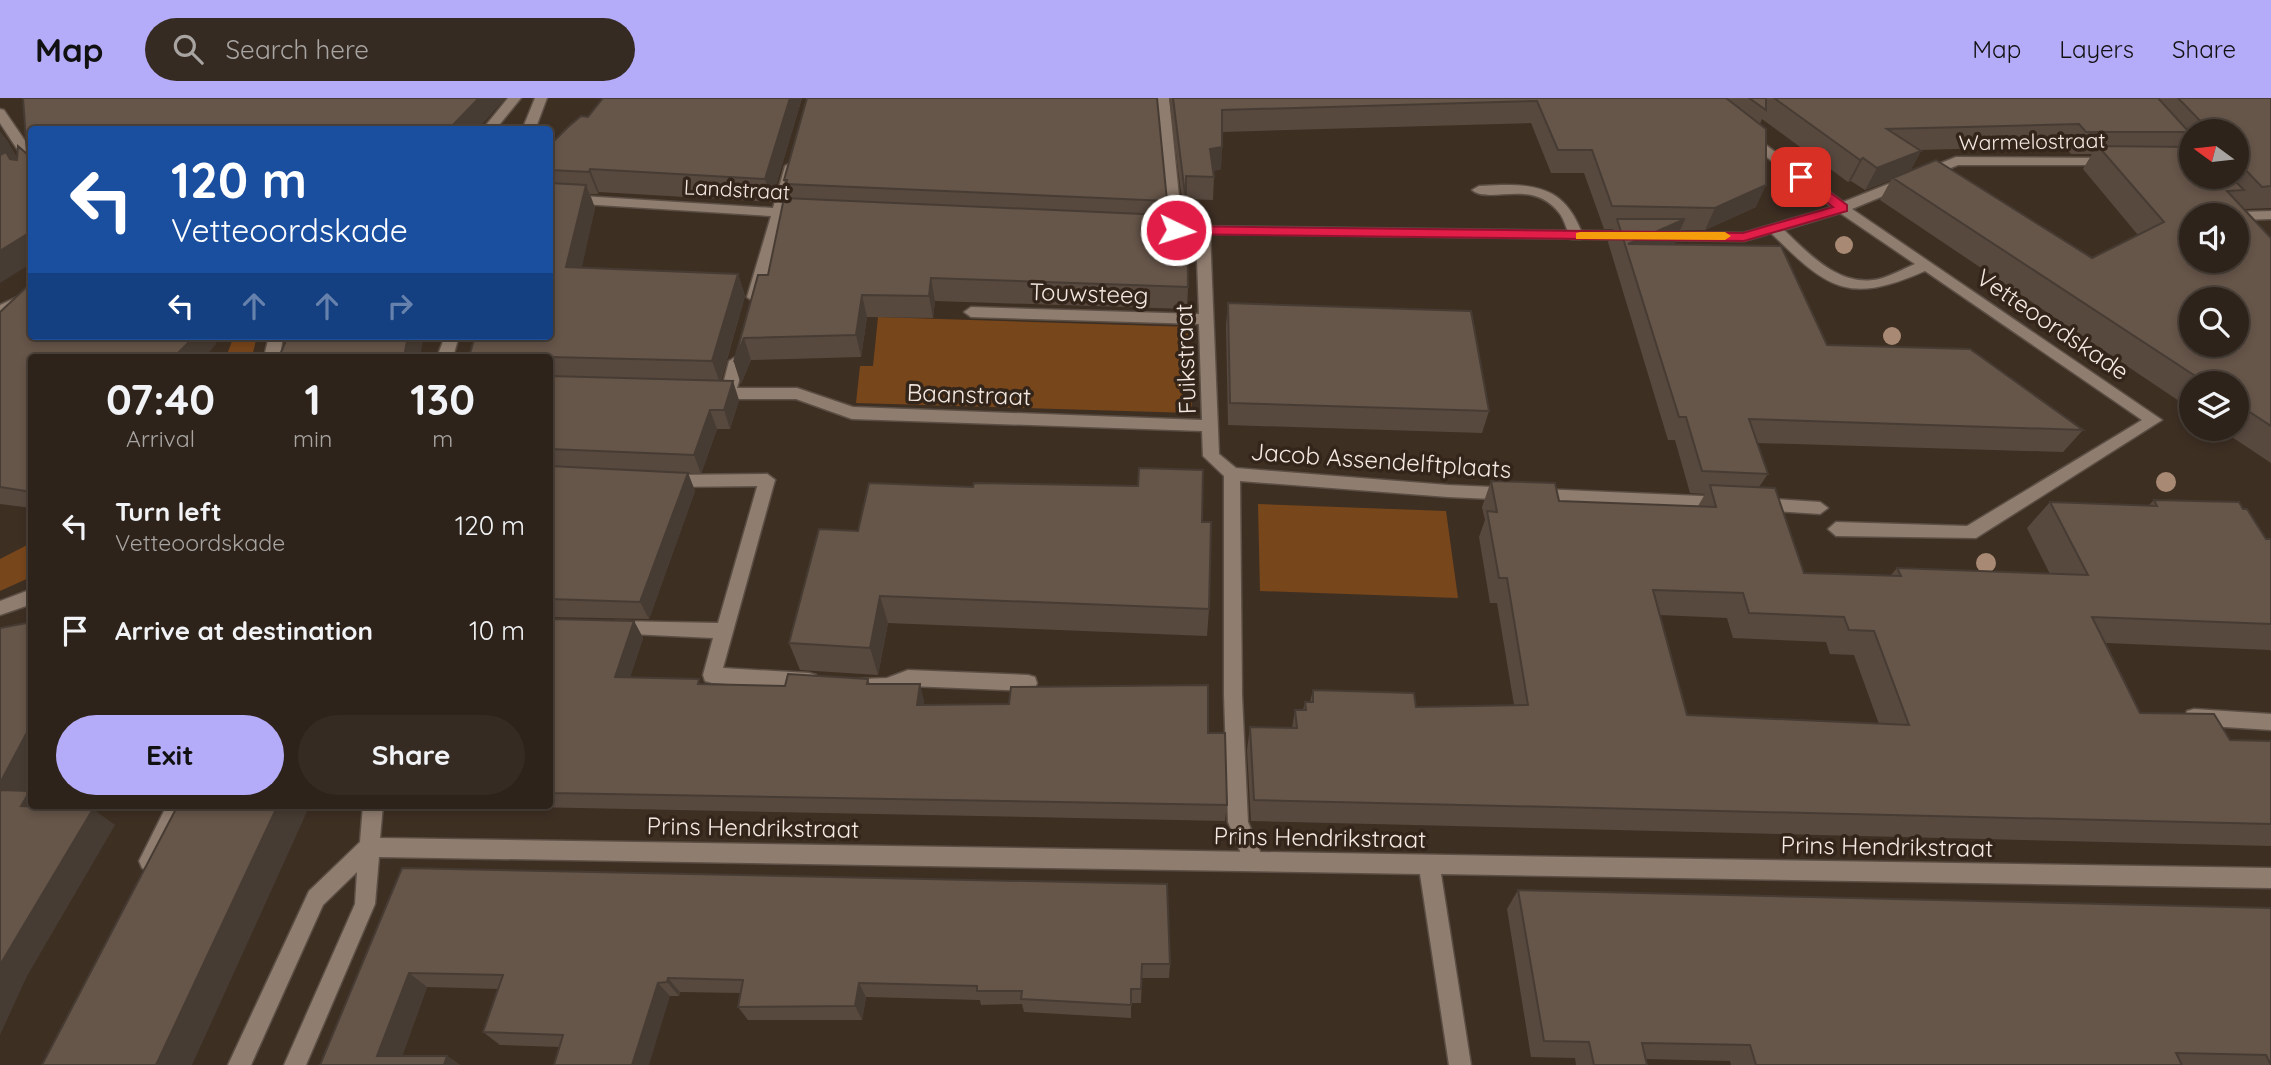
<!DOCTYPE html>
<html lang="en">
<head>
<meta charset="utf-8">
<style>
	:root { --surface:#2e231a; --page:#362b23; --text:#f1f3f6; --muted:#a7a4a2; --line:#494039; --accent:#b5acf9 }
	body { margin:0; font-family:Quicksand,sans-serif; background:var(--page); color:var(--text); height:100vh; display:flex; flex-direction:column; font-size:26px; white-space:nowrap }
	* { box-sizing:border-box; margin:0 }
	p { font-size:23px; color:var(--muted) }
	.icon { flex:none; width:38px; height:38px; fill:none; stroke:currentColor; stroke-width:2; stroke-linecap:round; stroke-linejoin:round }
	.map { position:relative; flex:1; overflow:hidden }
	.panel { position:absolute; left:28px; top:256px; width:525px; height:455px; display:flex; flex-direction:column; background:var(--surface); border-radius:7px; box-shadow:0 4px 10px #0003,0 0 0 2px var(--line) }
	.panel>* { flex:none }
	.top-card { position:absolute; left:28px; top:28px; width:525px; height:214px; border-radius:7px; box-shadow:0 4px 10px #0003,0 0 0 2px var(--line); background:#1a4fa0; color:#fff; overflow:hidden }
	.needle { width:46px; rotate:285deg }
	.controls { position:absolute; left:2179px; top:21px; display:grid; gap:14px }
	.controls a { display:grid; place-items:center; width:70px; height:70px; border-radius:50%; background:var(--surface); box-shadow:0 4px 10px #0003,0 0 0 2px var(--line); font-size:35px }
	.pin { position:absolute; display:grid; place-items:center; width:60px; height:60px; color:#fff; margin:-30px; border-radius:14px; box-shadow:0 4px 10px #0006 }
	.me { position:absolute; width:77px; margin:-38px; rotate:94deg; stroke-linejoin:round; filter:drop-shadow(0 0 5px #0008) }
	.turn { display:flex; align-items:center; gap:24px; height:147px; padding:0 28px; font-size:32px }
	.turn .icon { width:91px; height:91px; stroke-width:2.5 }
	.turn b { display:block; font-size:49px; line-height:60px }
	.lanes { display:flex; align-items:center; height:66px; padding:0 28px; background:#0003; justify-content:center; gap:35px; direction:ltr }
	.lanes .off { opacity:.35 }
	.eta { display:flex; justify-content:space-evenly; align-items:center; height:119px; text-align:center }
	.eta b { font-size:42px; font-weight:700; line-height:49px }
	.cta { display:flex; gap:14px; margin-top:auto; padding:14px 28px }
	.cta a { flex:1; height:80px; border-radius:42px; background:var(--accent); color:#111; font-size:28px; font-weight:700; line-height:80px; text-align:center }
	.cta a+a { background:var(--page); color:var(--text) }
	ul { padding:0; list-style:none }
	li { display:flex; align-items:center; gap:21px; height:105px; padding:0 28px }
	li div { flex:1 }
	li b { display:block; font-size:26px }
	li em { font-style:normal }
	header { display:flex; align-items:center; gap:42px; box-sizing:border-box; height:98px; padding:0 35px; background:var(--accent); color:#111 }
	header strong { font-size:33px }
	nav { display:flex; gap:38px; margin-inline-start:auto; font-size:24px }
	.search { width:490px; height:63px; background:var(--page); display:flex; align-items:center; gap:18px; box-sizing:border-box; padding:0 24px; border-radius:38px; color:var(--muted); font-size:26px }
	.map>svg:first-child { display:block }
	.green { fill:#78461b }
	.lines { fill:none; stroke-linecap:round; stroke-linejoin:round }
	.service-casing { stroke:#5b4e44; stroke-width:3 }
	.pedestrian-casing { stroke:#5b4e44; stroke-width:3 }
	.minor-casing { stroke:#5b4e44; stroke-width:3 }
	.service { fill:#8f7d6f; fill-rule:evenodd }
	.pedestrian { fill:#8f7d6f; fill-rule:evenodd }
	.minor { fill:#8f7d6f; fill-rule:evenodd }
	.tree { fill:#a88a74 }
	.wall { fill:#58493f; fill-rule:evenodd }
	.shaded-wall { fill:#473c33 }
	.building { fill:#665549; stroke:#473c33; stroke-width:2; fill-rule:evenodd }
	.route { fill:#e11d48; stroke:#92132f; stroke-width:2 }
	.slow { fill:#f59e0b }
	.labels { text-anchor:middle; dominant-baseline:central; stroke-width:7; stroke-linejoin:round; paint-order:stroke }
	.far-street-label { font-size:21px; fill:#f3e9e2; stroke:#34251a }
	.street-label { font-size:24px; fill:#f3e9e2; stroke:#34251a }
</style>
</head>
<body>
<header>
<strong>Map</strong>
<div class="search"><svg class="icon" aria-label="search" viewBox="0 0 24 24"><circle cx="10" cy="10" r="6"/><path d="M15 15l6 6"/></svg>Search here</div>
<nav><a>Map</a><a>Layers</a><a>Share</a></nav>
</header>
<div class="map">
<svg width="2271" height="967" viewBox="0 0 2271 967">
	<rect width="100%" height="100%" fill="#3e2f23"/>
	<path class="green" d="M 878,219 L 1191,229 L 1192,315 L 856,305 L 860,268 L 873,268 Z
		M 234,238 L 257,238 L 252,259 L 226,259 Z
		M 1258,406 L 1446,413 L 1458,500 L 1260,493 Z
		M 31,445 L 31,479 L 0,493 L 0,461 Z"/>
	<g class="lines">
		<g class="service-casing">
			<path id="service" d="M 1501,87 C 1545,86 1568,96 1583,138 L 1581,141 L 1571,141 C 1567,133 1565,123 1560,116 C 1533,79 1490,107 1472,92 L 1479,88 Z
				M 767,376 L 775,382 L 723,570 L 809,575 L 816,577 L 818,583 L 816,589 L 809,591 L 712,585 L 705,583 L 703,577 L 713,540 L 610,535 L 607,530 L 610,525 L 616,523 L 718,525 L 759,382 Z
				M 908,572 L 1028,577 L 1035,579 L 1037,585 L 1035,591 L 1028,593 L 909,588 L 887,596 L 861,593 L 859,587 L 861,581 L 887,580 Z
				M 2194,611 L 2271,616 L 2271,632 L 2194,627 L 2187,625 L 2185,619 L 2187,613 Z"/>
		</g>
		<g class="pedestrian-casing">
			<path id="pedestrian" d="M 508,0 L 521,0 L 495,32 L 482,32 Z
				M 0,11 L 4,12 L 32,53 L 32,80 L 25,76 L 19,54 L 0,25 Z
				M 1203,130 L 1210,134 L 1219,356 L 1236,370 L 1448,387 L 1724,399 L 1732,405 L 1724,411 L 1448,399 L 1240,383 L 1242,597 L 1248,724 L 1264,763 L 1261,770 L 1254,773 L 1247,770 L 1228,724 L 1224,597 L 1224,378 L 1203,358 L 1202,333 L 852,321 L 796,301 L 714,301 L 706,295 L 709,291 L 722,290 L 729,263 L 737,258 L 745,263 L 737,290 L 797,290 L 853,309 L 1202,322 L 1199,226 L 971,219 L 964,214 L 971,209 L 1199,216 L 1196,134 Z
				M 32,192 L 32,203 L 0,218 L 0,207 Z
				M 269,238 L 283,238 L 280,259 L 264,259 Z
				M 767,376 L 775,382 L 767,388 L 669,389 L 661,383 L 669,377 Z
				M 1759,400 L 1820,404 L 1828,410 L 1820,416 L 1759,412 L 1751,406 Z
				M 32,491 L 32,506 L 0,517 L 0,503 Z"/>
		</g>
		<g class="minor-casing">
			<path id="minor" d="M 535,0 L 547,0 L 535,32 L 522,32 Z
				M 1157,0 L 1169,0 L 1182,128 L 1743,135 L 1832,109 L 1742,40 L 1742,34 L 1747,33 L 1843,104 L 1956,59 L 2115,60 L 2117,63 L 2110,67 L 1958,67 L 1852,111 L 2162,322 L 1976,440 L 1836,438 L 1828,431 L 1836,424 L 1967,428 L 2142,322 L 1925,173 C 1848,207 1828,191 1771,135 L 1744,143 L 1160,135 L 1160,129 L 1169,128 ZM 1840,115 L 1915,166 C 1903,171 1891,178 1879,181 C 1840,190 1809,156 1784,132 Z
				M 792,64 L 799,68 L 786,111 L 804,112 L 811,116 L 804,120 L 784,119 L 761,199 L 754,204 L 747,199 L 771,118 L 550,104 L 550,96 L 773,110 L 785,68 Z
				M 2271,113 L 2271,121 L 2239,122 L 2236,117 L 2233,117 L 2239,114 Z
				M 445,238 L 459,238 L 453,259 L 437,259 Z
				M 167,707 L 187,707 L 156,770 L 149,773 L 142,770 L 139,763 Z
				M 363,707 L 383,707 L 380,740 L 2271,770 L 2271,790 L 1441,776 L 1471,967 L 1449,967 L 1420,776 L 379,759 L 375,806 L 306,967 L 284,967 L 355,806 L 357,774 L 323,807 L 251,967 L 228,967 L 309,793 L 360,744 Z"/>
		</g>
		<use href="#service" class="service"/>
		<use href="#pedestrian" class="pedestrian"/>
		<use href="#minor" class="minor"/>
	</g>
	<g class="tree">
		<circle cx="1844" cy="147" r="9"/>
		<circle cx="1892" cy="238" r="9"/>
		<circle cx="2166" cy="384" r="10"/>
		<circle cx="1986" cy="465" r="10"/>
	</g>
	<path class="wall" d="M 603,0 L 802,0 L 771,104 L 599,94 L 598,96 L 590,96 L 595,110 L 581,170 L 738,176 L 745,198 L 721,283 L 739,302 L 730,331 L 717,331 L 701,376 L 688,375 L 695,393 L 649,521 L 550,519 L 550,47 L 588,19 Z
		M 1169,0 L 2271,0 L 2271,110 L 2244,111 L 2271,140 L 2271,365 L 2220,331 L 2236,331 L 2236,285 L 2191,285 L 2191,311 L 1880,102 L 1891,82 L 1865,92 L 1851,83 L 1848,84 L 1762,21 L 1760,26 L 1756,109 L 1705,132 L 1681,132 L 1675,145 L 1671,147 L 1827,247 L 2083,332 L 2063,354 L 1757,345 L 1768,376 L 1759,389 L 1804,475 L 1891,477 L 1897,470 L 2050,476 L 2027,430 L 2050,404 L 2148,408 L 2154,402 L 2243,411 L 2266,441 L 2271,441 L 2271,553 L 2270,552 L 2106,545 L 2140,615 L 2230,642 L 2271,643 L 2271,748 L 1251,723 L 1247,652 L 1250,629 L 1292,630 L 1295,612 L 1303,612 L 1305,604 L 1310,604 L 1313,592 L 1416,609 L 1514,607 L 1497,505 L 1490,505 L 1479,439 L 1485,422 L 1482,409 L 1491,383 L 1559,403 L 1698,408 L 1705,396 L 1690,395 L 1675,342 L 1668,342 L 1608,144 L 1613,131 L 1604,131 L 1584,75 L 1551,75 L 1531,25 L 1222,34 L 1221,71 L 1213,73 L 1214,79 L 1213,102 L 1186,101 L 1188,189 L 1187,211 L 935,203 L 933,220 L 867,219 L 861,259 L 751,262 L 741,286 L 734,264 L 768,177 L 788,100 L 784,82 L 1167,103 L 1166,117 L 1184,117 ZM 2191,33 L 2236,33 L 2236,79 L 2191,79 ZM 2182,44 L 2187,49 L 2178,49 ZM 2064,48 L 2071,56 L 2092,56 L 2083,71 L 2138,137 L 2092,160 L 1910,73 L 1921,53 L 1921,52 ZM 1660,517 L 1727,520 L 1733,540 L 1826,544 L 1830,556 L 1854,557 L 1879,626 L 1687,617 Z
		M 1228,205 L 1489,313 L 1482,335 L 1228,327 L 1226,227 Z
		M 0,214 L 32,238 L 213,238 L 216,246 L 32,259 L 32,410 L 0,406 Z
		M 973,389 L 1202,424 L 1209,511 L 1207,538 L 888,525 L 878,577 L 800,572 L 789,545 L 858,433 Z
		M 550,521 L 634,523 L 643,540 L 630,579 L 702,586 L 785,588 L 868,581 L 870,586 L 924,603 L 923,607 L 1208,635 L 1227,707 L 1225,723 L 530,709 L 528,707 L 550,707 Z
		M 402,770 L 1170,866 L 1169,880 L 1142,880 L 1141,905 L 1131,905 L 1131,920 L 1024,914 L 1022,906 L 981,907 L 980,902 L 866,899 L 862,922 L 748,922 L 738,909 L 740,895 L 680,894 L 679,898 L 670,898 L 559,949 L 500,947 L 483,934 L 498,891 L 427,889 L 402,958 L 447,958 L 460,967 L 320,967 Z
		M 1518,792 L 2271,810 L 2271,967 L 1731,967 L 1730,963 L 1646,961 L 1647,967 L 1576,967 L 1575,960 L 1531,959 L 1507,811 Z"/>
	<path class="shaded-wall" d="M 479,0 L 506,0 L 477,32 L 448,32 Z
		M 790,0 L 802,0 L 771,104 L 765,81 Z
		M 0,33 L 7,42 L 18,61 L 0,71 Z
		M 1222,49 L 1221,71 L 1209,74 L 1210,51 Z
		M 1921,53 L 1909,75 L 1893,80 L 1891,82 L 1865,92 L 1877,70 Z
		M 1863,60 L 1851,83 L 1848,84 L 1860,62 Z
		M 590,71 L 599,94 L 598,96 L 589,74 Z
		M 586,87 L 595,110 L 577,192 L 566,169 Z
		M 1766,87 L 1756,109 L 1705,132 L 1715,110 Z
		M 1685,121 L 1675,145 L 1630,165 L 1628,146 Z
		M 32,133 L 32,165 L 0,185 L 0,153 Z
		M 738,176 L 745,198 L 720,285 L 712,263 Z
		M 931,180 L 935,203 L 933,220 L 929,198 Z
		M 862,197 L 867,219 L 861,259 L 856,237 Z
		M 190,238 L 213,238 L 216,246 L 205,259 L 174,259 Z
		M 408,238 L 424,238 L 420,259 L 404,259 Z
		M 744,240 L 751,262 L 741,286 L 734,264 Z
		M 733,283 L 739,302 L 730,331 L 724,312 Z
		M 710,312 L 717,331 L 701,376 L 694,357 Z
		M 688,375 L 695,393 L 649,521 L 640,504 Z
		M 880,498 L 888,525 L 878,577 L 870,550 Z
		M 634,523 L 643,540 L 625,595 L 615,579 Z
		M 920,586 L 924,603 L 921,624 L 917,607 Z
		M 32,625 L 32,687 L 21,708 L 0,694 L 0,685 Z
		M 30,693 L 32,694 L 32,707 L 51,707 L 54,709 L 45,724 L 21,708 Z
		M 278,707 L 310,707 L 192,967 L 156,967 Z
		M 93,711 L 115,727 L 27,878 L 0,937 L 0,867 Z
		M 409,875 L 427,889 L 399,967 L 377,958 Z
		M 668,880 L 680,894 L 679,898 L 667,884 Z
		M 658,885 L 670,898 L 649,967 L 632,967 Z
		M 859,885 L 866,899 L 862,922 L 855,908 Z
		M 447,958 L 460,967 L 444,967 Z"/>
	<path class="building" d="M 23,0 L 479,0 L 448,32 L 32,32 L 32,133 L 0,153 L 0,57 L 6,54 L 10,61 L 17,62 L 18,48 L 27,56 Z
		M 603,0 L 790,0 L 765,81 L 590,71 L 589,74 L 550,72 L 550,47 L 568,29 L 581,18 L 588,19 Z
		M 807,0 L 1157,0 L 1167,103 L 786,86 L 787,82 L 784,82 Z
		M 1173,0 L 1726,0 L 1766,31 L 1766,87 L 1715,110 L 1612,108 L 1592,52 L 1558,52 L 1537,3 L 1222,12 L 1222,49 L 1210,51 L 1214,79 L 1186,78 L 1186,104 Z
		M 1749,0 L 1766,0 L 1766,12 Z
		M 1774,0 L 2158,0 L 2189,34 L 2086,34 L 2079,26 L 1887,31 L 1921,53 L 1877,70 L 1863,60 L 1860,62 Z
		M 2178,0 L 2271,0 L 2271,88 L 2262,89 L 2236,62 L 2236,33 L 2210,33 Z
		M 2098,48 L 2191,49 L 2191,79 L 2231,79 L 2244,92 L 2227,93 L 2271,140 L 2271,328 L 2236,305 L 2236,285 L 2206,285 L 1893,80 L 1936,62 L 2092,160 L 2164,124 ZM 2191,117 L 2236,117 L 2236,163 L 2191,163 ZM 2191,201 L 2236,201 L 2236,247 L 2191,247 Z
		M 550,85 L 586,87 L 566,169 L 738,176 L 712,263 L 550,259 L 469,259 L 475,238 L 550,238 Z
		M 784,100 L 1187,118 L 1188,189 L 931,180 L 929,198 L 862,197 L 856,237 L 744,240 L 734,264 L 758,177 L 768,177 Z
		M 1617,121 L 1685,121 L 1628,146 L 1781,148 L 1827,247 L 1970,251 L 2083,332 L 1749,321 L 1768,376 L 1702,373 L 1686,319 L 1679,319 Z
		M 32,184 L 32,238 L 190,238 L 187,241 L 188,245 L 174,259 L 32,259 L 32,394 L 0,389 L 0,214 Z
		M 1228,205 L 1471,213 L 1489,313 L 1230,305 Z
		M 288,238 L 408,238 L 404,259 L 279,259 Z
		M 550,278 L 733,283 L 724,312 L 710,312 L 694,357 L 550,351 Z
		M 550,368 L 688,375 L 640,504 L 550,501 Z
		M 1139,370 L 1203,372 L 1202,424 L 1211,424 L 1209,511 L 880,498 L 870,550 L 789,545 L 819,431 L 858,433 L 869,385 L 973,389 L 974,385 L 1138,388 Z
		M 1491,383 L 1555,385 L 1559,403 L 1716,409 L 1710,387 L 1775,390 L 1804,475 L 1901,478 L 1897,470 L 2088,477 L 2050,404 L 2157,408 L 2154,402 L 2239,404 L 2243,411 L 2247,411 L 2266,441 L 2271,441 L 2271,526 L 2092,519 L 2140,615 L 2214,616 L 2230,642 L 2271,643 L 2271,726 L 1254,702 L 1250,629 L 1297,630 L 1295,612 L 1306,612 L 1305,604 L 1313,604 L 1313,592 L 1414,595 L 1416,609 L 1528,607 L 1507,480 L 1499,480 L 1487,413 L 1497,414 ZM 1653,492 L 1743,495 L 1749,515 L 1844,519 L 1849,532 L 1874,533 L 1909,627 L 1687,617 Z
		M 550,521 L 634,523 L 615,579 L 699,581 L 698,586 L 785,588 L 788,576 L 868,581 L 867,586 L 920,586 L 917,607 L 1009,606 L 1011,589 L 1208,587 L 1208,635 L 1225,635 L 1227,707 L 550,695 Z
		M 32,524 L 32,625 L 0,685 L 0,530 Z
		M 0,692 L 30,693 L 21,708 L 93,711 L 0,867 Z
		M 178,707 L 278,707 L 156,967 L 42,967 Z
		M 402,770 L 1167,786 L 1170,866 L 1142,866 L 1141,891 L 1131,891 L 1131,907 L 1021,901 L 1022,893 L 977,893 L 977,888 L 859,885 L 855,908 L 738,909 L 743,882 L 668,880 L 667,884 L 658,885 L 632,967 L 554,967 L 563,937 L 483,934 L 503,877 L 409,875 L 377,958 L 447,958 L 444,967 L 320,967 Z
		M 1518,792 L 2271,810 L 2271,967 L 2266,957 L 2176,955 L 2182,967 L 1756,967 L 1750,947 L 1642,945 L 1647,967 L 1594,967 L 1589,944 L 1544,943 Z"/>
	<path class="route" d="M 1797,76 L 1805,76 L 1847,107 L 1847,113 L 1744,143 L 1176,136 L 1170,132 L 1176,128 L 1743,135 L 1833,109 L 1797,81 Z"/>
	<path class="slow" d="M 1580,134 L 1725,134 L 1731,138 L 1725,142 L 1576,141 L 1576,135 Z"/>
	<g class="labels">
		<g class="far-street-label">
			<text transform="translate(2032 43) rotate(-1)">Warmelostraat</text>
			<text transform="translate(737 91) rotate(3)">Landstraat</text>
		</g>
		<g class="street-label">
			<text transform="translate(1089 195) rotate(2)">Touwsteeg</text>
			<text transform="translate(2053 226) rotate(34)">Vetteoordskade</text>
			<text transform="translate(1185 261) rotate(-92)">Fuikstraat</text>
			<text transform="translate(969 296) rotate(2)">Baanstraat</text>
			<text transform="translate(1381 362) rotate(4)">Jacob Assendelftplaats</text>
			<text transform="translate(753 729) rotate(1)">Prins Hendrikstraat</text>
			<text transform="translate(1320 739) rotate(1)">Prins Hendrikstraat</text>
			<text transform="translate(1887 748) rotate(1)">Prins Hendrikstraat</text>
		</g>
	</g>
</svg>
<div class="controls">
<a><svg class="needle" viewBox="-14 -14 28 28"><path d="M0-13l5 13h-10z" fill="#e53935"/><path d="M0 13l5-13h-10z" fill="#a7a4a2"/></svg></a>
<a><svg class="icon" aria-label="sound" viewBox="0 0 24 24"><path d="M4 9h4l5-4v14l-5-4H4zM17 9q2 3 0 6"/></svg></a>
<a><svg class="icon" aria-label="search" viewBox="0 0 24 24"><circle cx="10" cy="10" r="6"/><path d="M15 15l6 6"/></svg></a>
<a><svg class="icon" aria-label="layers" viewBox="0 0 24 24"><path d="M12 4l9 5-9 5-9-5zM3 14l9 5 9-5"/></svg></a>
</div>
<div class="pin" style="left:1801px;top:79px;background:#d93025"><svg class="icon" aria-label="arrive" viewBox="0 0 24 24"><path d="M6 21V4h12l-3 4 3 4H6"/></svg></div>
<svg class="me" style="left:1176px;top:132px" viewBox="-20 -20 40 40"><circle r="17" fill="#e11d48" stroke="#fff" stroke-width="3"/><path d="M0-11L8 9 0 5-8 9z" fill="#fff"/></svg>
<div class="top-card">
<div class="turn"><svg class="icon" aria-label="left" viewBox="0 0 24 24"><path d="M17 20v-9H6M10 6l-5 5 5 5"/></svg><div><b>120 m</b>Vetteoordskade</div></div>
<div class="lanes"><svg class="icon" aria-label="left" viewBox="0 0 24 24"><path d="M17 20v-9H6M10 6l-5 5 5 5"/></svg><svg class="icon off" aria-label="ahead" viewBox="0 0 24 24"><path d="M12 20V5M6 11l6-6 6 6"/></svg><svg class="icon off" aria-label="ahead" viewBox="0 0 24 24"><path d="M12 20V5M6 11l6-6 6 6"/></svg><svg class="icon off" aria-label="right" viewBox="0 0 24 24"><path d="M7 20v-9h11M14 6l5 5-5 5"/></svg></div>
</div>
<section class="panel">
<div class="eta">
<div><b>07:40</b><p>Arrival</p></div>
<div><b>1</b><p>min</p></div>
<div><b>130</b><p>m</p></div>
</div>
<ul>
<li><svg class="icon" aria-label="left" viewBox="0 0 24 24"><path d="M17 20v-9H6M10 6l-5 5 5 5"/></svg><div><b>Turn left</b><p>Vetteoordskade</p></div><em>120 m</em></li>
<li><svg class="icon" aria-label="arrive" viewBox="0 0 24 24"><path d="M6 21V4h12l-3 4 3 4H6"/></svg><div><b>Arrive at destination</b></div><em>10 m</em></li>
</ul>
<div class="cta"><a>Exit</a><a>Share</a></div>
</section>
</div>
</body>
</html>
